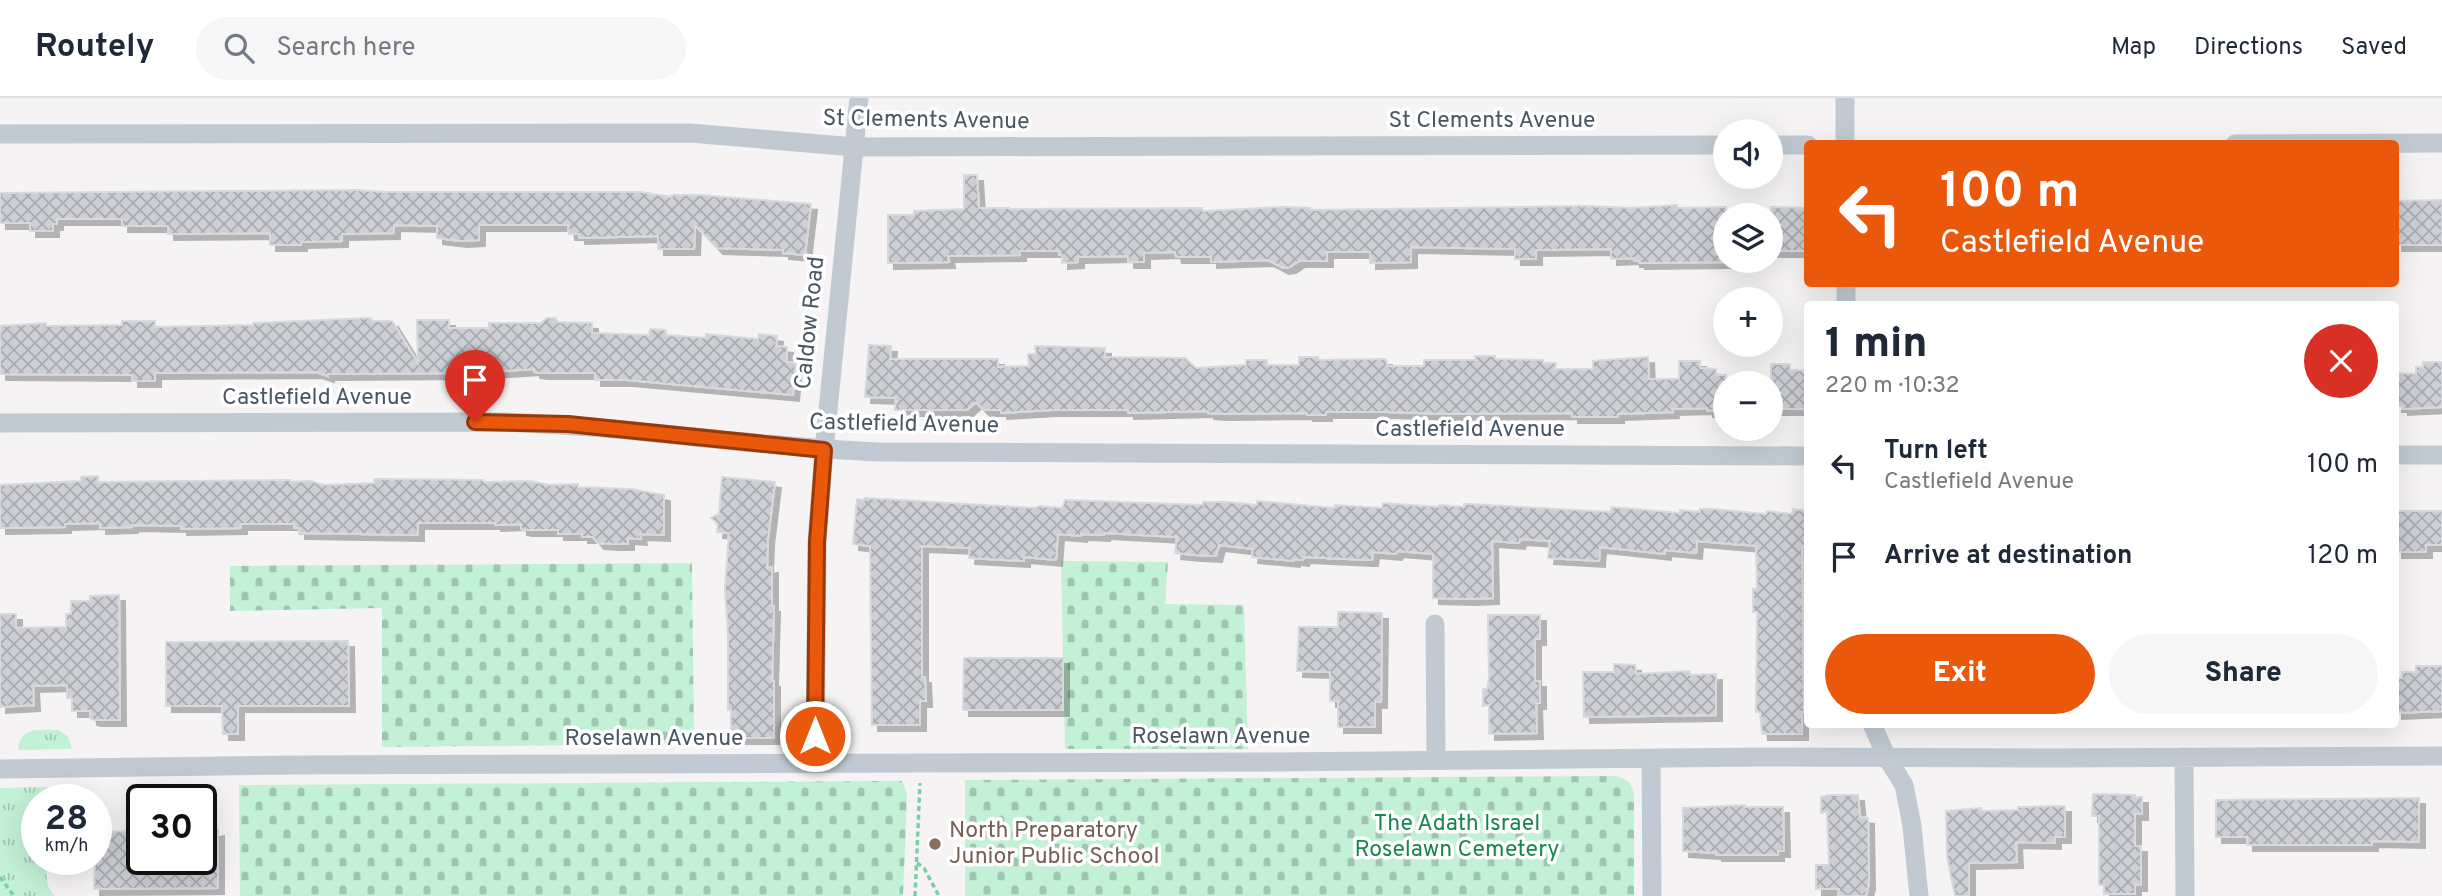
<!DOCTYPE html>
<html lang="en">
<head>
<meta charset="utf-8">
<style>
	:root { --surface:#fff; --page:#f6f6f7; --text:#1f2937; --muted:#747a83; --line:#e0e1e3; --accent:#ea580c }
	body { margin:0; font-family:Overpass,sans-serif; background:var(--page); color:var(--text); height:100vh; display:flex; flex-direction:column; font-size:26px; white-space:nowrap }
	* { box-sizing:border-box; margin:0 }
	p { font-size:23px; color:var(--muted) }
	.icon { flex:none; width:38px; height:38px; fill:none; stroke:currentColor; stroke-width:2; stroke-linecap:round; stroke-linejoin:round }
	.map { position:relative; flex:1; overflow:hidden }
	.drawer { position:absolute; left:1804px; top:203px; width:595px; height:427px; display:flex; flex-direction:column; background:var(--surface); border-radius:7px; box-shadow:0 7px 28px #0002 }
	.drawer>* { flex:none }
	.hud { position:absolute; left:1804px; top:42px; width:595px; height:147px; border-radius:7px; box-shadow:0 7px 28px #0002; background:#ea580c; color:#fff; overflow:hidden }
	.tools { position:absolute; left:1713px; top:21px; display:grid; gap:14px }
	.tools a { display:grid; place-items:center; width:70px; height:70px; border-radius:50%; background:var(--surface); box-shadow:0 7px 28px #0002; font-size:35px }
	.speed { position:absolute; left:21px; top:686px; display:flex; gap:14px; font-size:35px; font-weight:700; text-align:center }
	.speed>* { display:grid; place-content:center; width:91px; height:91px; border-radius:50%; background:var(--surface); box-shadow:0 7px 28px #0002; line-height:1 }
	.speed small { font-size:18px; font-weight:400 }
	.speed .limit { border:4px solid #111; border-radius:10px; background:#fff; color:#111 }
	.pin { position:absolute; display:grid; place-items:center; width:60px; height:60px; color:#fff; margin:-72px -30px; border-radius:50% 50% 50% 0; rotate:-45deg; box-shadow:0 0 7px #0007 }
	.pin .icon { rotate:45deg }
	.me { position:absolute; width:77px; margin:-38px; rotate:0deg; stroke-linejoin:round; filter:drop-shadow(0 0 5px #0008) }
	.turn { display:flex; align-items:center; gap:24px; height:147px; padding:0 21px; font-size:32px }
	.turn .icon { width:91px; height:91px; stroke-width:2.5 }
	.turn b { display:block; font-size:49px; line-height:60px }
	.round { display:grid; place-items:center; flex:none; width:74px; height:74px; border-radius:37px; background:var(--page) }
	.head { display:flex; align-items:center; justify-content:space-between; height:119px; padding:0 21px }
	h1 { font-size:42px; font-weight:800; line-height:52px }
	.action { display:flex; gap:14px; margin-top:auto; padding:14px 21px }
	.action a { flex:1; height:80px; border-radius:42px; background:var(--accent); color:#fff; font-size:28px; font-weight:800; line-height:80px; text-align:center }
	.action a+a { background:var(--page); color:var(--text) }
	ul { padding:0; list-style:none }
	li { display:flex; align-items:center; gap:21px; height:91px; padding:0 21px }
	li div { flex:1 }
	li b { display:block; font-size:26px }
	li em { font-style:normal }
	header { display:flex; align-items:center; gap:42px; box-sizing:border-box; height:98px; padding:0 35px; background:var(--surface); border-bottom:2px solid var(--line) }
	header strong { font-size:33px }
	nav { display:flex; gap:38px; margin-inline-start:auto; font-size:24px }
	.search { width:490px; height:63px; background:var(--page); display:flex; align-items:center; gap:18px; box-sizing:border-box; padding:0 24px; border-radius:38px; color:var(--muted); font-size:26px }
	.map>svg:first-child { display:block }
	.grass { fill:url(#grass-tufts) }
	.cemetery { fill:url(#cemetery-stones) }
	.building { fill:url(#building-cross-hatch); stroke:#d7d9de; stroke-width:2; filter:url(#shadow) }
	.lines { fill:none; stroke-linecap:round; stroke-linejoin:round }
	.path { stroke:#7ad0a6; stroke-width:3.5; stroke-dasharray:5 3.5; stroke-linecap:butt }
	.minor { stroke:#c1cad2; stroke-width:19 }
	.route-casing { stroke:#983908; stroke-width:18 }
	.route { stroke:#ea580c; stroke-width:12 }
	.education-dot { fill:#8d6e63; stroke:#fff; stroke-width:2.5 }
	.labels { text-anchor:middle; dominant-baseline:central; stroke-width:7; stroke-linejoin:round; paint-order:stroke }
	.street-label { font-size:23px; fill:#4a5661; stroke:#fff }
	.park-label { font-size:23px; fill:#17864f; stroke:#fff }
	.education-label { font-size:23px; fill:#785e54; stroke:#fff; text-anchor:start }
</style>
</head>
<body>
<header>
<strong>Routely</strong>
<div class="search"><svg class="icon" aria-label="search" viewBox="0 0 24 24"><circle cx="10" cy="10" r="6"/><path d="M15 15l6 6"/></svg>Search here</div>
<nav><a>Map</a><a>Directions</a><a>Saved</a></nav>
</header>
<div class="map">
<svg width="2442" height="798" viewBox="0 0 2442 798">
	<defs>
		<pattern id="grass-tufts" width="24" height="20" patternUnits="userSpaceOnUse" patternTransform="scale(1.75)"><rect width="24" height="20" fill="#c3f1d5"/><path d="M3 7l-1-3M5 7V3M7 7l1-3M15 17l-1-3M17 17v-4M19 17l1-3" fill="none" stroke="#a0c6b0"/></pattern>
		<pattern id="cemetery-stones" width="16" height="16" patternUnits="userSpaceOnUse" patternTransform="scale(1.75)"><rect width="16" height="16" fill="#c3f1d5"/><path d="M2 7V4a2 2 0 0 1 4 0v3zM10 15v-3a2 2 0 0 1 4 0v3z" fill="#a0c6b0"/></pattern>
		<pattern id="building-cross-hatch" width="8" height="8" patternUnits="userSpaceOnUse" patternTransform="scale(1.75)"><rect width="8" height="8" fill="#cdcfd5"/><path d="M0 0l8 8M0 8l8-8" fill="none" stroke="#a8abb0"/></pattern>
		<filter id="shadow"><feDropShadow dx="6" dy="6" stdDeviation="0" flood-color="#0004"/></filter>
	</defs>
	<rect width="100%" height="100%" fill="#f5f3f3"/>
	<path class="grass" d="M 58,632 L 68,638 L 72,651 L 18,652 C 20,628 39,632 58,632 Z
		M 47,689 L 47,702 L 37,702 L 37,761 L 47,761 C 47,775 44,789 55,798 L 0,798 L 0,690 Z"/>
	<path class="cemetery" d="M 1061,463 L 1168,464 L 1165,506 L 1244,507 L 1248,651 L 1065,651 Z
		M 692,465 L 694,646 L 382,649 L 382,510 L 230,513 L 230,468 Z
		M 1616,678 C 1627,681 1632,685 1634,697 L 1634,798 L 965,798 L 965,682 Z
		M 902,683 L 907,695 L 903,798 L 240,798 L 239,687 Z"/>
	<path class="building" d="M 964,77 L 977,77 L 979,110 L 1009,110 L 1009,111 L 1202,110 L 1203,113 L 1284,109 L 1310,110 L 1310,112 L 1587,108 L 1631,110 L 1677,107 L 1677,110 L 1726,109 L 1726,164 L 1639,165 L 1639,163 L 1634,163 L 1634,160 L 1611,161 L 1611,151 L 1536,152 L 1536,161 L 1515,161 L 1515,151 L 1411,149 L 1411,164 L 1370,165 L 1370,154 L 1327,154 L 1327,163 L 1299,163 L 1290,169 L 1283,170 L 1268,162 L 1211,164 L 1211,159 L 1176,159 L 1175,154 L 1144,155 L 1144,164 L 1128,164 L 1128,158 L 1078,159 L 1078,164 L 1062,165 L 1062,157 L 1059,157 L 1059,153 L 1020,153 L 1020,157 L 948,158 L 949,164 L 888,165 L 888,117 L 914,117 L 914,113 L 964,111 Z
		M 356,92 L 384,94 L 641,94 L 672,99 L 672,97 L 701,97 L 811,106 L 805,157 L 783,155 L 783,152 L 717,150 L 695,127 L 694,151 L 658,151 L 658,138 L 579,140 L 579,136 L 569,136 L 568,127 L 479,127 L 479,142 L 461,143 L 437,140 L 437,128 L 394,127 L 394,135 L 342,136 L 342,143 L 301,144 L 301,147 L 270,147 L 270,135 L 168,136 L 168,128 L 122,128 L 122,121 L 57,121 L 57,126 L 53,126 L 53,133 L 30,133 L 30,125 L 0,125 L 0,95 Z
		M 2442,102 L 2442,147 L 2396,147 L 2396,103 Z
		M 1771,109 L 1808,110 L 1808,153 L 1772,153 Z
		M 370,220 L 373,223 L 392,223 L 418,265 L 417,222 L 449,222 L 449,230 L 489,230 L 489,225 L 541,225 L 547,220 L 555,220 L 558,224 L 592,225 L 592,235 L 649,237 L 650,231 L 666,232 L 666,237 L 706,240 L 706,236 L 758,241 L 759,236 L 777,238 L 776,248 L 787,249 L 786,264 L 796,265 L 793,297 L 627,282 L 595,282 L 595,275 L 541,275 L 534,274 L 534,271 L 473,275 L 328,276 L 328,278 L 316,274 L 155,275 L 155,283 L 132,283 L 132,277 L 0,276 L 0,228 L 46,225 L 46,228 L 122,227 L 122,223 L 155,223 L 155,229 L 253,227 L 253,225 Z
		M 869,247 L 891,248 L 890,261 L 998,261 L 998,269 L 1029,268 L 1028,256 L 1036,256 L 1035,248 L 1105,250 L 1105,259 L 1185,260 L 1196,270 L 1246,267 L 1246,262 L 1267,262 L 1267,267 L 1299,267 L 1299,259 L 1318,259 L 1318,262 L 1386,261 L 1387,268 L 1424,268 L 1424,262 L 1476,262 L 1475,258 L 1495,258 L 1495,261 L 1543,262 L 1543,265 L 1556,265 L 1555,271 L 1593,271 L 1593,263 L 1648,259 L 1649,281 L 1679,281 L 1679,263 L 1700,263 L 1700,270 L 1716,271 L 1716,277 L 1726,277 L 1726,311 L 1707,313 L 1707,310 L 1672,311 L 1673,314 L 1618,316 L 1618,319 L 1572,319 L 1572,315 L 1449,316 L 1387,314 L 1326,314 L 1326,317 L 1307,317 L 1307,315 L 1221,316 L 1208,315 L 1208,313 L 1128,315 L 1128,312 L 1051,312 L 1001,315 L 1001,312 L 984,312 L 976,304 L 967,312 L 895,312 L 896,300 L 865,299 Z
		M 2423,264 L 2442,264 L 2442,309 L 2402,311 L 2402,308 L 2396,308 L 2396,275 L 2416,276 L 2416,269 L 2423,269 Z
		M 1771,266 L 1790,266 L 1790,272 L 1808,273 L 1808,311 L 1771,311 Z
		M 98,378 L 98,384 L 290,382 L 290,384 L 311,383 L 323,387 L 374,385 L 374,381 L 483,382 L 484,384 L 530,383 L 549,387 L 578,386 L 578,389 L 631,391 L 664,397 L 664,437 L 640,436 L 641,441 L 628,440 L 628,446 L 612,446 L 598,445 L 593,439 L 582,439 L 582,436 L 558,436 L 558,432 L 526,432 L 521,431 L 521,426 L 495,427 L 495,425 L 418,425 L 418,437 L 299,435 L 299,430 L 294,430 L 294,426 L 241,426 L 241,430 L 181,431 L 181,428 L 132,427 L 132,429 L 100,430 L 100,425 L 65,426 L 65,429 L 0,430 L 0,387 L 81,383 L 81,379 Z
		M 722,379 L 775,384 L 768,441 L 767,470 L 772,469 L 772,508 L 774,508 L 772,583 L 774,583 L 774,640 L 731,640 L 731,612 L 728,612 L 728,537 L 725,491 L 729,435 L 717,434 L 718,426 L 711,420 L 719,416 Z
		M 865,400 L 1036,410 L 1039,408 L 1062,410 L 1065,402 L 1203,407 L 1203,404 L 1228,404 L 1257,407 L 1257,403 L 1335,410 L 1335,407 L 1382,410 L 1383,405 L 1439,409 L 1440,407 L 1464,409 L 1464,406 L 1471,406 L 1611,414 L 1611,409 L 1680,415 L 1680,412 L 1700,414 L 1700,411 L 1713,411 L 1766,416 L 1767,413 L 1792,416 L 1793,411 L 1808,413 L 1808,449 L 1802,449 L 1804,614 L 1802,614 L 1802,636 L 1762,636 L 1760,614 L 1756,614 L 1757,514 L 1753,514 L 1753,491 L 1757,491 L 1756,448 L 1697,443 L 1696,455 L 1665,452 L 1665,456 L 1600,449 L 1599,463 L 1548,460 L 1550,443 L 1520,441 L 1519,445 L 1492,443 L 1493,500 L 1468,501 L 1433,500 L 1433,456 L 1397,453 L 1396,456 L 1373,454 L 1372,462 L 1367,462 L 1304,459 L 1303,462 L 1294,461 L 1294,463 L 1252,459 L 1253,451 L 1219,447 L 1216,458 L 1195,457 L 1175,455 L 1177,439 L 1105,435 L 1104,437 L 1081,436 L 1081,438 L 1058,436 L 1056,462 L 1024,459 L 1024,463 L 969,460 L 970,450 L 922,448 L 922,579 L 925,579 L 926,603 L 920,603 L 920,627 L 872,627 L 870,448 L 853,446 L 857,401 L 865,402 Z
		M 2396,413 L 2442,413 L 2442,447 L 2426,447 L 2426,454 L 2396,454 Z
		M 119,497 L 120,622 L 95,622 L 91,621 L 90,613 L 72,613 L 72,600 L 67,600 L 67,587 L 33,588 L 34,607 L 0,609 L 0,516 L 16,516 L 16,530 L 66,529 L 66,516 L 71,516 L 71,503 L 90,503 L 90,498 Z
		M 1338,514 L 1382,515 L 1381,604 L 1375,604 L 1375,629 L 1338,629 L 1338,603 L 1330,603 L 1330,574 L 1297,573 L 1299,529 L 1338,529 Z
		M 1488,517 L 1540,517 L 1540,541 L 1535,541 L 1535,583 L 1540,583 L 1540,605 L 1536,605 L 1537,635 L 1489,636 L 1489,607 L 1483,608 L 1483,591 L 1487,591 L 1489,581 Z
		M 348,543 L 349,608 L 238,608 L 238,636 L 223,636 L 222,608 L 166,608 L 166,544 Z
		M 964,560 L 1063,560 L 1063,612 L 963,612 Z
		M 1614,566 L 1635,567 L 1636,576 L 1690,573 L 1690,577 L 1716,576 L 1716,617 L 1584,619 L 1583,574 L 1614,574 Z
		M 2416,568 L 2442,568 L 2442,613 L 2396,615 L 2396,581 L 2402,580 L 2402,574 L 2416,574 Z
		M 2093,696 L 2135,697 L 2135,699 L 2142,699 L 2142,716 L 2135,716 L 2135,748 L 2141,748 L 2141,787 L 2135,787 L 2135,796 L 2104,796 L 2104,787 L 2099,787 L 2099,718 L 2092,718 Z
		M 1828,697 L 1858,697 L 1860,719 L 1868,720 L 1869,785 L 1866,798 L 1838,798 L 1839,791 L 1816,791 L 1816,767 L 1829,767 L 1827,714 L 1821,715 L 1821,699 Z
		M 2419,700 L 2419,744 L 2372,743 L 2372,747 L 2247,747 L 2247,739 L 2216,739 L 2216,702 Z
		M 1745,707 L 1745,709 L 1783,709 L 1784,753 L 1778,753 L 1778,757 L 1716,757 L 1716,755 L 1683,753 L 1683,710 Z
		M 2065,708 L 2065,739 L 2055,739 L 2055,745 L 2016,744 L 2017,764 L 1969,765 L 1969,798 L 1955,798 L 1947,759 L 1946,713 L 1981,710 L 1981,713 L 2018,712 L 2018,709 Z
		M 218,732 L 218,790 L 94,791 L 96,734 L 142,733 L 142,761 L 201,761 L 201,736 Z"/>
	<g class="lines">
		<path class="path" d="M 917,765 L 924,770 L 939,798
			M 0,779 L 14,798
			M 915,798 L 920,685"/>
		<path class="minor" d="M 0,36 L 690,35 L 854,49 L 1726,47
			M 1845,46 L 1845,0
			M 2235,46 L 2442,45
			M 1771,47 L 1808,47
			M 1846,186 L 1846,206
			M 0,325 L 503,324 C 629,328 753,349 879,354 L 1808,358
			M 2396,357 L 2442,357
			M 1435,526 L 1436,662
			M 1872,626 L 1887,660 L 1904,687 L 1912,728 L 1919,798
			M 2184,659 L 2185,798
			M 1651,660 L 1652,798
			M 815,664 L 817,444 L 824,352 L 859,0
			M 0,671 L 293,667 L 1277,664 L 1762,659 L 2060,660 L 2442,658"/>
	</g>
	<g class="lines">
		<g class="route-casing">
			<path id="route" d="M 475,324 L 568,326 L 824,352 L 817,444 L 815,638"/>
		</g>
		<use href="#route" class="route"/>
	</g>
	<circle class="education-dot" cx="935" cy="746" r="7"/>
	<g class="labels">
		<g class="street-label">
			<text transform="translate(926 23) rotate(1)">St Clements Avenue</text>
			<text x="1492" y="23">St Clements Avenue</text>
			<text transform="translate(811 225) rotate(-84)">Caldow Road</text>
			<text x="317" y="300">Castlefield Avenue</text>
			<text transform="translate(904 327) rotate(1)">Castlefield Avenue</text>
			<text x="1470" y="332">Castlefield Avenue</text>
			<text x="1221" y="639">Roselawn Avenue</text>
			<text x="654" y="641">Roselawn Avenue</text>
		</g>
		<g class="park-label">
			<text x="1457" y="726">The Adath Israel<tspan x="1457" dy="26">Roselawn Cemetery</tspan></text>
		</g>
		<g class="education-label">
			<text x="949" y="733">North Preparatory<tspan x="949" dy="26">Junior Public School</tspan></text>
		</g>
	</g>
</svg>
<div class="tools">
<a><svg class="icon" aria-label="sound" viewBox="0 0 24 24"><path d="M4 9h4l5-4v14l-5-4H4zM17 9q2 3 0 6"/></svg></a>
<a><svg class="icon" aria-label="layers" viewBox="0 0 24 24"><path d="M12 4l9 5-9 5-9-5zM3 14l9 5 9-5"/></svg></a>
<a>+</a>
<a>−</a>
</div>
<div class="speed"><div>28<small>km/h</small></div><div class="limit">30</div></div>
<div class="pin" style="left:475px;top:324px;background:#d93025"><svg class="icon" aria-label="arrive" viewBox="0 0 24 24"><path d="M6 21V4h12l-3 4 3 4H6"/></svg></div>
<svg class="me" style="left:815px;top:638px" viewBox="-20 -20 40 40"><circle r="17" fill="#ea580c" stroke="#fff" stroke-width="3"/><path d="M0-11L8 9 0 5-8 9z" fill="#fff"/></svg>
<div class="hud">
<div class="turn"><svg class="icon" aria-label="left" viewBox="0 0 24 24"><path d="M17 20v-9H6M10 6l-5 5 5 5"/></svg><div><b>100 m</b>Castlefield Avenue</div></div>
</div>
<section class="drawer">
<div class="head"><div><h1>1 min</h1><p>220 m · 10:32</p></div><a class="round" style="background:#d93025;color:#fff"><svg class="icon" aria-label="close" viewBox="0 0 24 24"><path d="M6 6l12 12M18 6L6 18"/></svg></a></div>
<ul>
<li><svg class="icon" aria-label="left" viewBox="0 0 24 24"><path d="M17 20v-9H6M10 6l-5 5 5 5"/></svg><div><b>Turn left</b><p>Castlefield Avenue</p></div><em>100 m</em></li>
<li><svg class="icon" aria-label="arrive" viewBox="0 0 24 24"><path d="M6 21V4h12l-3 4 3 4H6"/></svg><div><b>Arrive at destination</b></div><em>120 m</em></li>
</ul>
<div class="action"><a>Exit</a><a>Share</a></div>
</section>
</div>
</body>
</html>
